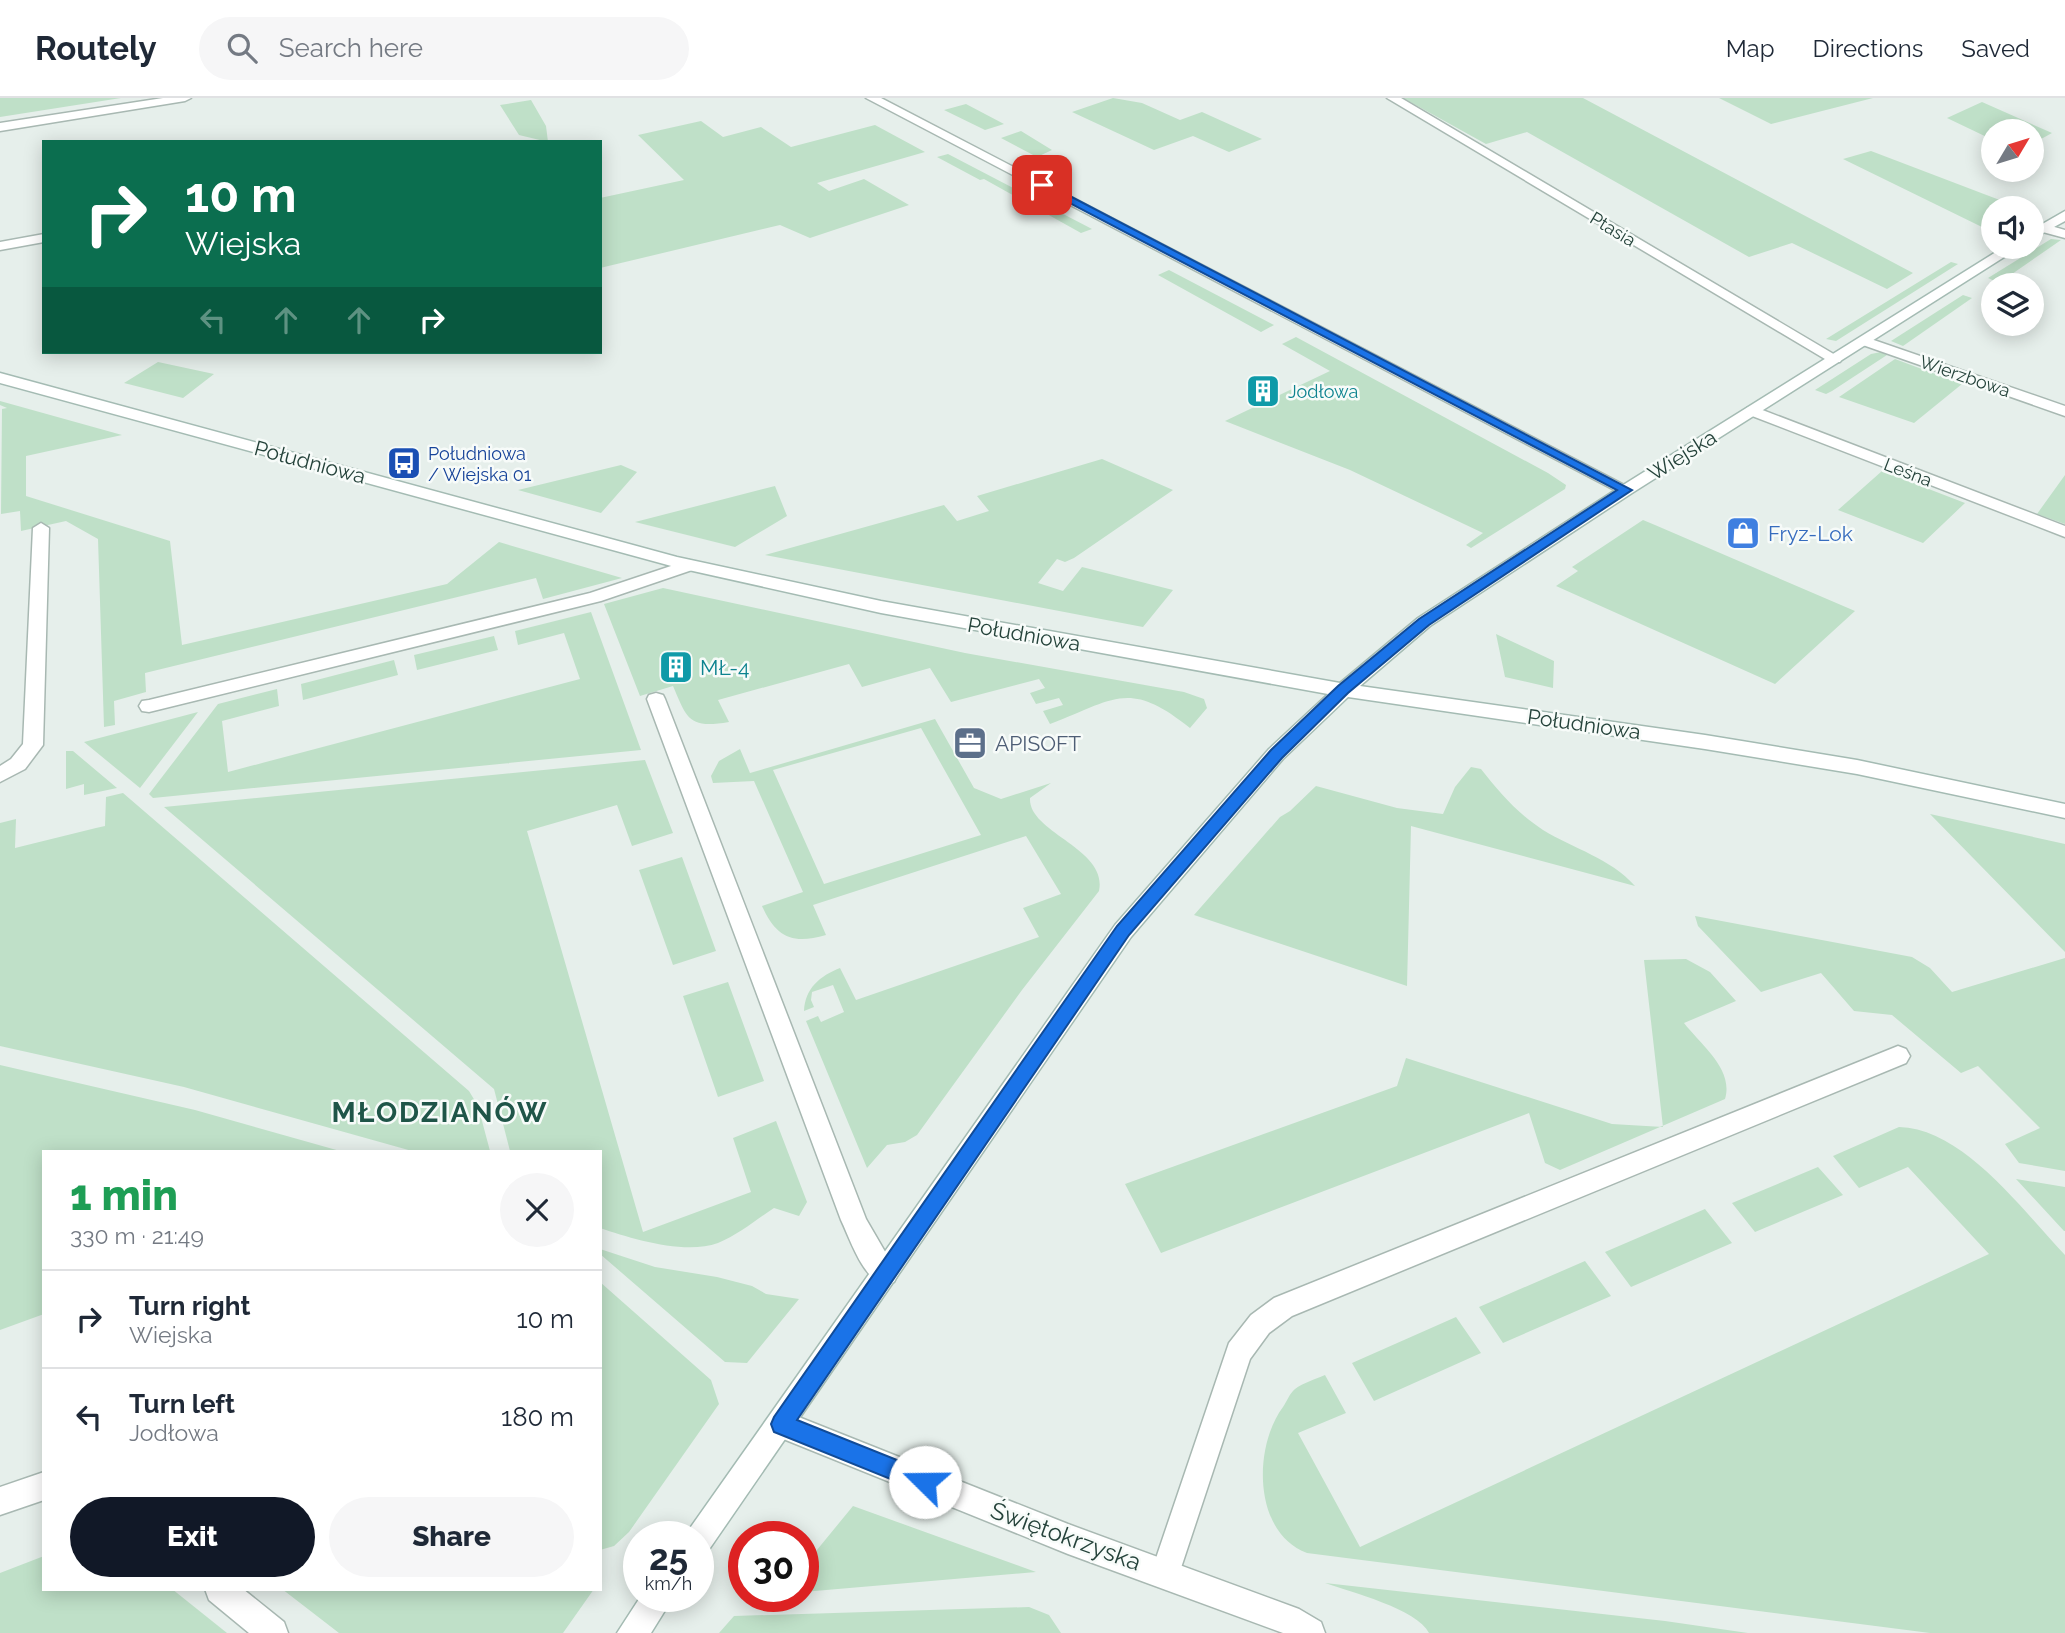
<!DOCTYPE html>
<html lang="en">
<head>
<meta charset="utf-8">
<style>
	:root { --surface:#fff; --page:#f6f6f7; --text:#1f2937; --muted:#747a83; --line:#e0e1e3; --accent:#111827 }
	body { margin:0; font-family:Raleway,sans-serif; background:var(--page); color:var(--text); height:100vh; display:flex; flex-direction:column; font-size:26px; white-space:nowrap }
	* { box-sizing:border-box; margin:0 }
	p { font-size:23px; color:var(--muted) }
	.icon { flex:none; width:38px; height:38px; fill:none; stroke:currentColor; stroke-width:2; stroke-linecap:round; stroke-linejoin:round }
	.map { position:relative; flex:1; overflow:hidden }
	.panel { position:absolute; left:42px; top:1052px; width:560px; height:441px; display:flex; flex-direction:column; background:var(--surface); border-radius:0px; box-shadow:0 4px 18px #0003 }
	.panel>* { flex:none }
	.guide { position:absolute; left:42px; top:42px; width:560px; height:214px; border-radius:0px; box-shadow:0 4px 18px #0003; background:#0b6e4f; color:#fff; overflow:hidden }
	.needle { width:46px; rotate:52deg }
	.tools { position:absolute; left:1981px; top:21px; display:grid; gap:14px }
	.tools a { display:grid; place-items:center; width:63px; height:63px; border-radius:50%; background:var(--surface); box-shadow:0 4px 18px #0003; font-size:35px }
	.speed { position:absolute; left:623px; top:1423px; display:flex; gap:14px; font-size:35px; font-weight:700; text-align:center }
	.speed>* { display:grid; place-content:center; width:91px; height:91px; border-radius:50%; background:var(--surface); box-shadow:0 4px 18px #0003; line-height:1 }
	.speed small { font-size:18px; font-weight:400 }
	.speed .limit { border:10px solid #d22; background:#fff; color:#111 }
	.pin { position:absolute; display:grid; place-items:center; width:60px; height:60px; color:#fff; margin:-30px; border-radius:14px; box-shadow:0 4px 10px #0006 }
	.me { position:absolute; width:77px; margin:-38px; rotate:292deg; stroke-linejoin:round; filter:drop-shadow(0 0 5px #0008) }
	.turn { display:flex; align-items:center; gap:24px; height:147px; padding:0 28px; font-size:32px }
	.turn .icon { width:91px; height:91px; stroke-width:2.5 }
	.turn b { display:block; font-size:49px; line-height:60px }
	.lanes { display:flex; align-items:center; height:66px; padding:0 28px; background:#0003; justify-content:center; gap:35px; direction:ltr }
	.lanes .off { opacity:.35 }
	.round { display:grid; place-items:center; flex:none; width:74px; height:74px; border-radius:37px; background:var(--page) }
	.overview { display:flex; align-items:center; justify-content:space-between; height:119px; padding:0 28px }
	h1 { font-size:42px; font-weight:800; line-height:52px; color:#1e9e55 }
	.primary-button { display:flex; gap:14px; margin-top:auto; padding:14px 28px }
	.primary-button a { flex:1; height:80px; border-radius:42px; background:var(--accent); color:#fff; font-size:28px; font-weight:800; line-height:80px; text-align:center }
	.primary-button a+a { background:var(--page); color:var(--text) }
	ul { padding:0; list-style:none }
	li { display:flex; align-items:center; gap:21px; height:98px; padding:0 28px; border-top:2px solid var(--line) }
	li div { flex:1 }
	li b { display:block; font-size:26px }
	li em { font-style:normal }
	header { display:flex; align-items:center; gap:42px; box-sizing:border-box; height:98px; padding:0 35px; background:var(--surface); border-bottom:2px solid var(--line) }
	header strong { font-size:33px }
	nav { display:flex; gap:38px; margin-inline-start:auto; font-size:24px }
	.search { width:490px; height:63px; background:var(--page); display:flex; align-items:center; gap:18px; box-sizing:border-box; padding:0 24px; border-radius:38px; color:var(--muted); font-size:26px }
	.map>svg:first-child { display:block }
	.green { fill:#bfe0c8; fill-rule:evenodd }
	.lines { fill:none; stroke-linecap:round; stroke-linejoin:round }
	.lane-casing { stroke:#a8b8b2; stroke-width:3 }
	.street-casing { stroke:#a8b8b2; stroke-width:3 }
	.secondary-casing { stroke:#a4bbb3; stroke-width:3 }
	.lane { fill:#fff; fill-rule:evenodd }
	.street { fill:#fff; fill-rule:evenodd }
	.secondary { fill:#fff; fill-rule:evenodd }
	.route { fill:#1a73e8; stroke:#114b97; stroke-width:2 }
	.labels { text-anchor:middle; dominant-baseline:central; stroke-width:5; stroke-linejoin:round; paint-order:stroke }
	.far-street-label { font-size:18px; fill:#24423a; stroke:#f7fbf9 }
	.far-culture-label { font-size:18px; fill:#0d838f; stroke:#f7fbf9; text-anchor:start }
	.far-transit-label { font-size:18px; fill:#164399; stroke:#f7fbf9; text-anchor:start }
	.street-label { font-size:21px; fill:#24423a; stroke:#f7fbf9 }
	.shop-label { font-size:21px; fill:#366cbe; stroke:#f7fbf9; text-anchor:start }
	.culture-label { font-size:21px; fill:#0d838f; stroke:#f7fbf9; text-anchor:start }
	.service-label { font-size:21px; fill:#4e5e75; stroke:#f7fbf9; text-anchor:start }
	.near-street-label { font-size:24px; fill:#24423a; stroke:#f7fbf9 }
	.district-label { font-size:28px; font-weight:bold; letter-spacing:2px; fill:#1f5548; stroke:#f7fbf9 }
</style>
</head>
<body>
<header>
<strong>Routely</strong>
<div class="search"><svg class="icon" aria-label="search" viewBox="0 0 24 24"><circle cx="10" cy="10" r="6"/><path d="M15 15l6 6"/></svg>Search here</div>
<nav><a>Map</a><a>Directions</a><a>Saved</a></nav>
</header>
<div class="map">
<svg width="2065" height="1535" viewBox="0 0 2065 1535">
	<rect width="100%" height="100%" fill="#e6efeb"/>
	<path class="green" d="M 0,0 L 121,0 L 0,19 Z
		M 1113,0 L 1142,5 L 1180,22 L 1202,14 L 1262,41 L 1229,54 L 1193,38 L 1154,52 L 1072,14 Z
		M 1403,0 L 1583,0 L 1913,175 L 1887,191 L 1792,145 L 1749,159 L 1527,34 L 1486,46 Z
		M 1719,0 L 1873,0 L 1771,26 Z
		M 531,2 L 546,28 L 548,44 L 519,37 L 500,7 Z
		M 1982,4 L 2052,35 L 2032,46 L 2032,33 L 1993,33 L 1993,42 L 1947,20 Z
		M 966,6 L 1004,26 L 985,32 L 944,12 Z
		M 701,23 L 723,39 L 761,29 L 791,49 L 875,27 L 925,54 L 817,85 L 829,93 L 864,81 L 909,107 L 810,140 L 780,127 L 600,170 L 600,100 L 684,82 L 638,37 Z
		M 1021,33 L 1052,52 L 1037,59 L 1001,40 Z
		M 1871,53 L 2018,109 L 1993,110 L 1993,124 L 1984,130 L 1843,61 Z
		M 948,56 L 1092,131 L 1081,135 L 984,81 L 980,82 L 937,59 Z
		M 2051,141 L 2061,142 L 1999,185 L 1988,180 Z
		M 1951,164 L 1958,166 L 1836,243 L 1826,241 Z
		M 1169,172 L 1274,227 L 1261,234 L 1158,177 Z
		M 1963,197 L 1972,200 L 1903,248 L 1891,243 Z
		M 1296,239 L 1548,375 L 1566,387 L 1565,391 L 1471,450 L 1466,447 L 1483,435 L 1350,372 L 1225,323 L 1330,273 L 1282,246 Z
		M 1881,254 L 1887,257 L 1832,293 L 1826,296 L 1815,292 L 1871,256 Z
		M 1895,261 L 1962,286 L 1914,325 L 1839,299 Z
		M 158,264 L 214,276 L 183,300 L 124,285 Z
		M 0,303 L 122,337 L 26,358 L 26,398 L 170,443 L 182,547 L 447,486 L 499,444 L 622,480 L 543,501 L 536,480 L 145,575 L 146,594 L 114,603 L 115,627 L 104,629 L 98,441 L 66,423 L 21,433 L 20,413 L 1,416 L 2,311 L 7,310 L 0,307 Z
		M 1102,361 L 1173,392 L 1074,460 L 1065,464 L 1057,461 L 1038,485 L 1063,493 L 1082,469 L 1173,492 L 1143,529 L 765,457 L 944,407 L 957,423 L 989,413 L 977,398 Z
		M 621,367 L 637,374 L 601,415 L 518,392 Z
		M 1882,373 L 1965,405 L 1923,445 L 1838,412 Z
		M 2065,377 L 2065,426 L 2037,416 Z
		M 775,388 L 787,418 L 735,449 L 635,424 Z
		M 1643,422 L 1655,427 L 1855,513 L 1775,586 L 1556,488 L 1578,473 L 1572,469 Z
		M 663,490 L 965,555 L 1184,594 L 1204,601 L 1207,610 L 1190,630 C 1129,581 1115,601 1050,626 L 1043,613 L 1063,607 L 1059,600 L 1036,606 L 1030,595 L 1045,590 L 1039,581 L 951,604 L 930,570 L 862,589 L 849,566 L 718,602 L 729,624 C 689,631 687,621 673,588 L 640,598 L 604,506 Z
		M 591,514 L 641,652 L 153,700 L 149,696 L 218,606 L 277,591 L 279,608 L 222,623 L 228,674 L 580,581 L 564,535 L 518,547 L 515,533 Z
		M 1496,536 L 1554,563 L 1553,590 L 1505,579 Z
		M 494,538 L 498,552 L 417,572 L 414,557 Z
		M 394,562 L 398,577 L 303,602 L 301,586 Z
		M 198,614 L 140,690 L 84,644 Z
		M 935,621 L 974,690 L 1001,701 L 1051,685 L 1030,700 C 1028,735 1108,750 1099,793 L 1022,892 L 917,1037 L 905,1044 L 887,1047 L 867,1070 L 806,923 L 818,918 L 821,924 L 844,914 L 833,887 L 812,894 L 811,902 L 814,909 L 804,913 C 805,890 820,878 840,870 L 856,902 L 1039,839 L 1023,810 L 1061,796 L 1026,738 L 813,807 L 826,837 C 792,847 776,839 762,808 L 803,794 L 754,683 L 713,685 L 711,678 L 719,663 L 740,651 L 750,675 ZM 921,630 L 981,737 L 824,786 L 773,672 Z
		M 66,653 L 73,653 L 117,690 L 84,697 L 84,686 L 66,691 Z
		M 645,662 L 673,735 L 632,748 L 617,707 L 527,733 L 643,1134 L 751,1094 L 733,1040 L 776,1023 L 807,1104 L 799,1118 L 774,1110 C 757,1121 738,1137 718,1145 C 685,1157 632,1141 600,1130 L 600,1054 L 510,1053 L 494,991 L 164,709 Z
		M 1471,669 L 1481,671 C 1499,694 1518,716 1543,732 C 1574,751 1610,760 1635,788 L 1411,728 L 1407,888 L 1194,817 L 1280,719 L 1290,713 L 1316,688 L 1397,710 L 1443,716 L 1455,689 Z
		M 123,695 L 469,993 L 478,1008 L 490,1053 L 412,1053 L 184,989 L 0,948 L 0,725 L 16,721 L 15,750 L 96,730 L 105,728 L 106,699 Z
		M 1930,716 L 2065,746 L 2065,854 Z
		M 682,759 L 716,853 L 673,867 L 639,772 Z
		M 1695,818 L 1912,859 L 1930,870 L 1952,894 L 2065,860 L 2065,1073 L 2019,1065 L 2005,1046 L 2040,1030 L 1978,968 L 1961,975 L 1892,917 L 1854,913 L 1821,875 L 1761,894 L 1698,828 Z
		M 1686,861 L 1710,874 L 1736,903 L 1684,925 C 1701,947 1734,971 1725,1001 L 1560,1072 L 1545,1065 L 1529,1015 L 1161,1155 L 1125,1086 L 1397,988 L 1406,960 L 1612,1026 L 1663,1029 L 1644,862 Z
		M 728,884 L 764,983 L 718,999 L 683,898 Z
		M 0,967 L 195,1012 L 340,1053 L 44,1054 L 44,1216 L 0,1232 Z
		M 1899,1029 C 1963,1030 2023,1113 2065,1157 L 2065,1535 L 1930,1535 L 1307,1455 C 1253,1435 1253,1349 1283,1309 C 1287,1303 1290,1295 1295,1291 C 1303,1285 1316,1281 1325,1277 L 1346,1315 L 1298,1335 L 1360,1449 L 1989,1156 L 1908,1069 L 1859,1090 L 1833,1058 Z
		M 1818,1069 L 1843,1097 L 1755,1134 L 1732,1105 Z
		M 2016,1081 L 2065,1089 L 2065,1133 L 2064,1133 Z
		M 1705,1111 L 1732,1145 L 1631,1189 L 1605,1154 Z
		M 600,1151 L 655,1169 L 717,1179 L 752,1188 L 766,1196 L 799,1201 L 747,1265 L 725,1264 L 600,1156 Z
		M 1585,1163 L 1611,1198 L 1503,1245 L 1479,1209 Z
		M 600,1184 L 711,1282 L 719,1306 L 629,1434 L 614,1448 L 600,1452 Z
		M 1456,1219 L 1481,1255 L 1374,1303 L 1352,1265 Z
		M 853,1408 L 1036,1474 L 803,1494 L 803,1469 Z
		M 44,1458 L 44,1491 L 172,1491 L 227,1535 L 0,1535 L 0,1475 Z
		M 1325,1485 L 1665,1523 L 1748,1535 L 1429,1535 C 1417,1511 1351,1494 1325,1485 Z
		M 282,1491 L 594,1491 L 563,1535 L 339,1535 Z
		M 1029,1509 L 1049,1517 L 1061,1535 L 719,1535 L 734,1518 Z"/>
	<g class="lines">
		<g class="lane-casing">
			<path id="lane" d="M 41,425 L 49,430 L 43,647 L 25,671 L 0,684 L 0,668 L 11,661 L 23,646 L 33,430 Z
				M 689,462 L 698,467 L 695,471 L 601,503 L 149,614 L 142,613 L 139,608 L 142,603 L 149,602 L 590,495 Z
				M 656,595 L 663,597 L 665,601 L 866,1121 L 898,1176 L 894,1184 L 885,1188 C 862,1179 851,1143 841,1122 L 647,601 L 649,597 Z
				M 1898,948 L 1906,951 L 1910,958 L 1906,965 L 1292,1218 L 1269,1235 L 1250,1261 L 1176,1485 L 1166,1490 L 1156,1485 L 1151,1475 L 1229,1245 L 1251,1217 L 1274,1200 Z
				M 44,1374 L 44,1402 L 0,1417 L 0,1389 Z
				M 205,1491 L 243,1491 L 284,1524 L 288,1535 L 249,1535 L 209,1502 Z"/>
		</g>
		<g class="street-casing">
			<path id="street" d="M 163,0 L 191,0 L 185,3 L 0,33 L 0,25 Z
				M 866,0 L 881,0 L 1634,392 L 1626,397 L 1620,395 Z
				M 1387,0 L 1401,0 L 1842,261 L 1840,264 L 1830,264 Z
				M 2044,126 L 2065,132 L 2065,140 L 2039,133 L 2039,127 Z
				M 44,136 L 44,144 L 0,152 L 0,144 Z
				M 1865,239 L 2065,308 L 2065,318 L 1860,246 L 1858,243 L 1860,240 Z
				M 1752,308 L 2065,428 L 2065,439 L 1747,316 L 1744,313 L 1747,310 Z
				M 781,1312 L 1068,1426 L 1299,1511 L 1321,1524 L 1325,1535 L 1283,1535 L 1068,1456 L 771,1336 L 767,1326 L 771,1316 Z"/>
		</g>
		<g class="secondary-casing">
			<path id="secondary" d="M 2065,113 L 2065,123 L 2032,141 L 2032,132 Z
				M 2004,149 L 2020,149 L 1632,395 L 1430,528 L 1360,588 L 1705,637 L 1857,662 L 2065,706 L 2065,720 L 1857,676 L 1705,651 L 1348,599 L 1283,661 L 1131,839 L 708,1453 L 698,1458 L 698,1438 L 685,1438 L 688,1433 L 1115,827 L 1269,651 L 1328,596 L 881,515 L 675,469 L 0,285 L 0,275 L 677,459 L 881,503 L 1340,585 L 1418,520 L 1620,389 Z
				M 641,1498 L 674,1498 L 651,1535 L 617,1535 Z"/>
		</g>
		<use href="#lane" class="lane"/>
		<use href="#street" class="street"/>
		<use href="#secondary" class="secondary"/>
	</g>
	<path class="route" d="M 1039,85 L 1045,85 L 1632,392 L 1429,527 L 1348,595 L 1282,660 L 1129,837 L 797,1322 L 932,1376 L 935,1384 L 932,1391 L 925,1395 L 774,1334 L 771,1326 L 774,1319 L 1117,828 L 1271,652 L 1338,588 L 1419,521 L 1617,392 L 1039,89 Z"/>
	<defs>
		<g id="building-square" transform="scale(1.75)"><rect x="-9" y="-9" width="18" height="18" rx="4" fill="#0f9aa8" stroke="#f7fbf9"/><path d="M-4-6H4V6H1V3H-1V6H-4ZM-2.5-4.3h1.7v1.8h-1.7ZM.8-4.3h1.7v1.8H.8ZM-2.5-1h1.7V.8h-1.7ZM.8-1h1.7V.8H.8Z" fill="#fff"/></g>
		<g id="bus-square" transform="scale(1.75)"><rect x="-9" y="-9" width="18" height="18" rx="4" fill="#1a4fb4" stroke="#f7fbf9"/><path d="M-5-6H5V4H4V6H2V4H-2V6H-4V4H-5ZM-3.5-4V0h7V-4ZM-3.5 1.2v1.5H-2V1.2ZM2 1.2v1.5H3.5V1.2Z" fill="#fff"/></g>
		<g id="shop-square" transform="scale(1.75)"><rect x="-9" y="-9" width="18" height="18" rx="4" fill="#3f7fe0" stroke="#f7fbf9"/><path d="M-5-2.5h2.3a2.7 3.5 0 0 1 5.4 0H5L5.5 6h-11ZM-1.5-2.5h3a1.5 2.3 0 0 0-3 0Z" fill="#fff"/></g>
		<g id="office-square" transform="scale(1.75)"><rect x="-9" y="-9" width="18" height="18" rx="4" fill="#5c6f8a" stroke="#f7fbf9"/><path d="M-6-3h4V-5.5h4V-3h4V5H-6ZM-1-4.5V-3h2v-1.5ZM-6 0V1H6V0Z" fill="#fff"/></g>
	</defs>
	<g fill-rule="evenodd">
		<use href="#building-square" x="1263" y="293"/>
		<use href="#bus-square" x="404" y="365"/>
		<use href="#shop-square" x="1743" y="435"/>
		<use href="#building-square" x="676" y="569"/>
		<use href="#office-square" x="970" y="645"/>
	</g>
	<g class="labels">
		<g class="far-street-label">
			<text transform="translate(1613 131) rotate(31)">Ptasia</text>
			<text transform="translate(1965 278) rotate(19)">Wierzbowa</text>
			<text transform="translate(1908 374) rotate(21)">Leśna</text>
		</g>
		<g class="far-culture-label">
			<text x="1288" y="293">Jodłowa</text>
		</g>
		<g class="far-transit-label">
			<text x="428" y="355">Południowa<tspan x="428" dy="21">/ Wiejska 01</tspan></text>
		</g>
		<g class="street-label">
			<text transform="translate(1682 357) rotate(-32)">Wiejska</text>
			<text transform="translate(310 364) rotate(15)">Południowa</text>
			<text transform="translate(1024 536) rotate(10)">Południowa</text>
			<text transform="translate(1584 626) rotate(8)">Południowa</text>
		</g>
		<g class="shop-label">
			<text x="1768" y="435">Fryz-Lok</text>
		</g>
		<g class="culture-label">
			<text x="700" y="569">MŁ-4</text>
		</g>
		<g class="service-label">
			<text x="995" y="645">APISOFT</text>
		</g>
		<g class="near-street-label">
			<text transform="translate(1066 1438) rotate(20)">Świętokrzyska</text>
		</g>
		<g class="district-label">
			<text x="440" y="1014">MŁODZIANÓW</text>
		</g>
	</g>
</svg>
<div class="tools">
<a><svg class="needle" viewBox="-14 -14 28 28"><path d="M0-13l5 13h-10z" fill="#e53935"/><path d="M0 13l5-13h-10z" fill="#747a83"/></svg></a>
<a><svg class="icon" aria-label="sound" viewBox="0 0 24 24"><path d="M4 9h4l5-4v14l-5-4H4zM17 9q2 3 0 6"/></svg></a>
<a><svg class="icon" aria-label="layers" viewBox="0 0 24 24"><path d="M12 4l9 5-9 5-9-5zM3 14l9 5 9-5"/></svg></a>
</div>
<div class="speed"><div>25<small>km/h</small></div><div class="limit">30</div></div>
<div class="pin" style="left:1042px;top:87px;background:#d93025"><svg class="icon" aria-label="arrive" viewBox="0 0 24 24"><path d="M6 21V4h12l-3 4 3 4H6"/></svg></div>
<svg class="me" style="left:925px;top:1384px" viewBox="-20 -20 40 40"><circle r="19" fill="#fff"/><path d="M0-13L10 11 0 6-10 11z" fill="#1a73e8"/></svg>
<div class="guide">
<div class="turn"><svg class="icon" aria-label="right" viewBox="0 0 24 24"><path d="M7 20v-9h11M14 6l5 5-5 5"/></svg><div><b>10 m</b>Wiejska</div></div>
<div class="lanes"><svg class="icon off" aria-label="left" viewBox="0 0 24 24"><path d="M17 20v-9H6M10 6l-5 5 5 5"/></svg><svg class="icon off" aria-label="ahead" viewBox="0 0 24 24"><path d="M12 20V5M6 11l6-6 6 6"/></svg><svg class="icon off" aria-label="ahead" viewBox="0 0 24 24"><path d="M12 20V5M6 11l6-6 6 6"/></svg><svg class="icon" aria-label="right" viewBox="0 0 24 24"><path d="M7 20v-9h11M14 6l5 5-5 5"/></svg></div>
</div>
<section class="panel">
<div class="overview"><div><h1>1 min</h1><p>330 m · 21:49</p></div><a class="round"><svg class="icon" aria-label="close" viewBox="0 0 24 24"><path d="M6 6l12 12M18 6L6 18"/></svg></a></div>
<ul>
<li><svg class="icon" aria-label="right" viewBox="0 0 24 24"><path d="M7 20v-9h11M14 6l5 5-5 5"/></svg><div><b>Turn right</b><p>Wiejska</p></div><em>10 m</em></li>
<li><svg class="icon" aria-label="left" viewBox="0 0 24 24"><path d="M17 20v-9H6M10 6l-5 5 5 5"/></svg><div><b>Turn left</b><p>Jodłowa</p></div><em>180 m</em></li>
</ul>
<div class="primary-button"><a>Exit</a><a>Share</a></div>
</section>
</div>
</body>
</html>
